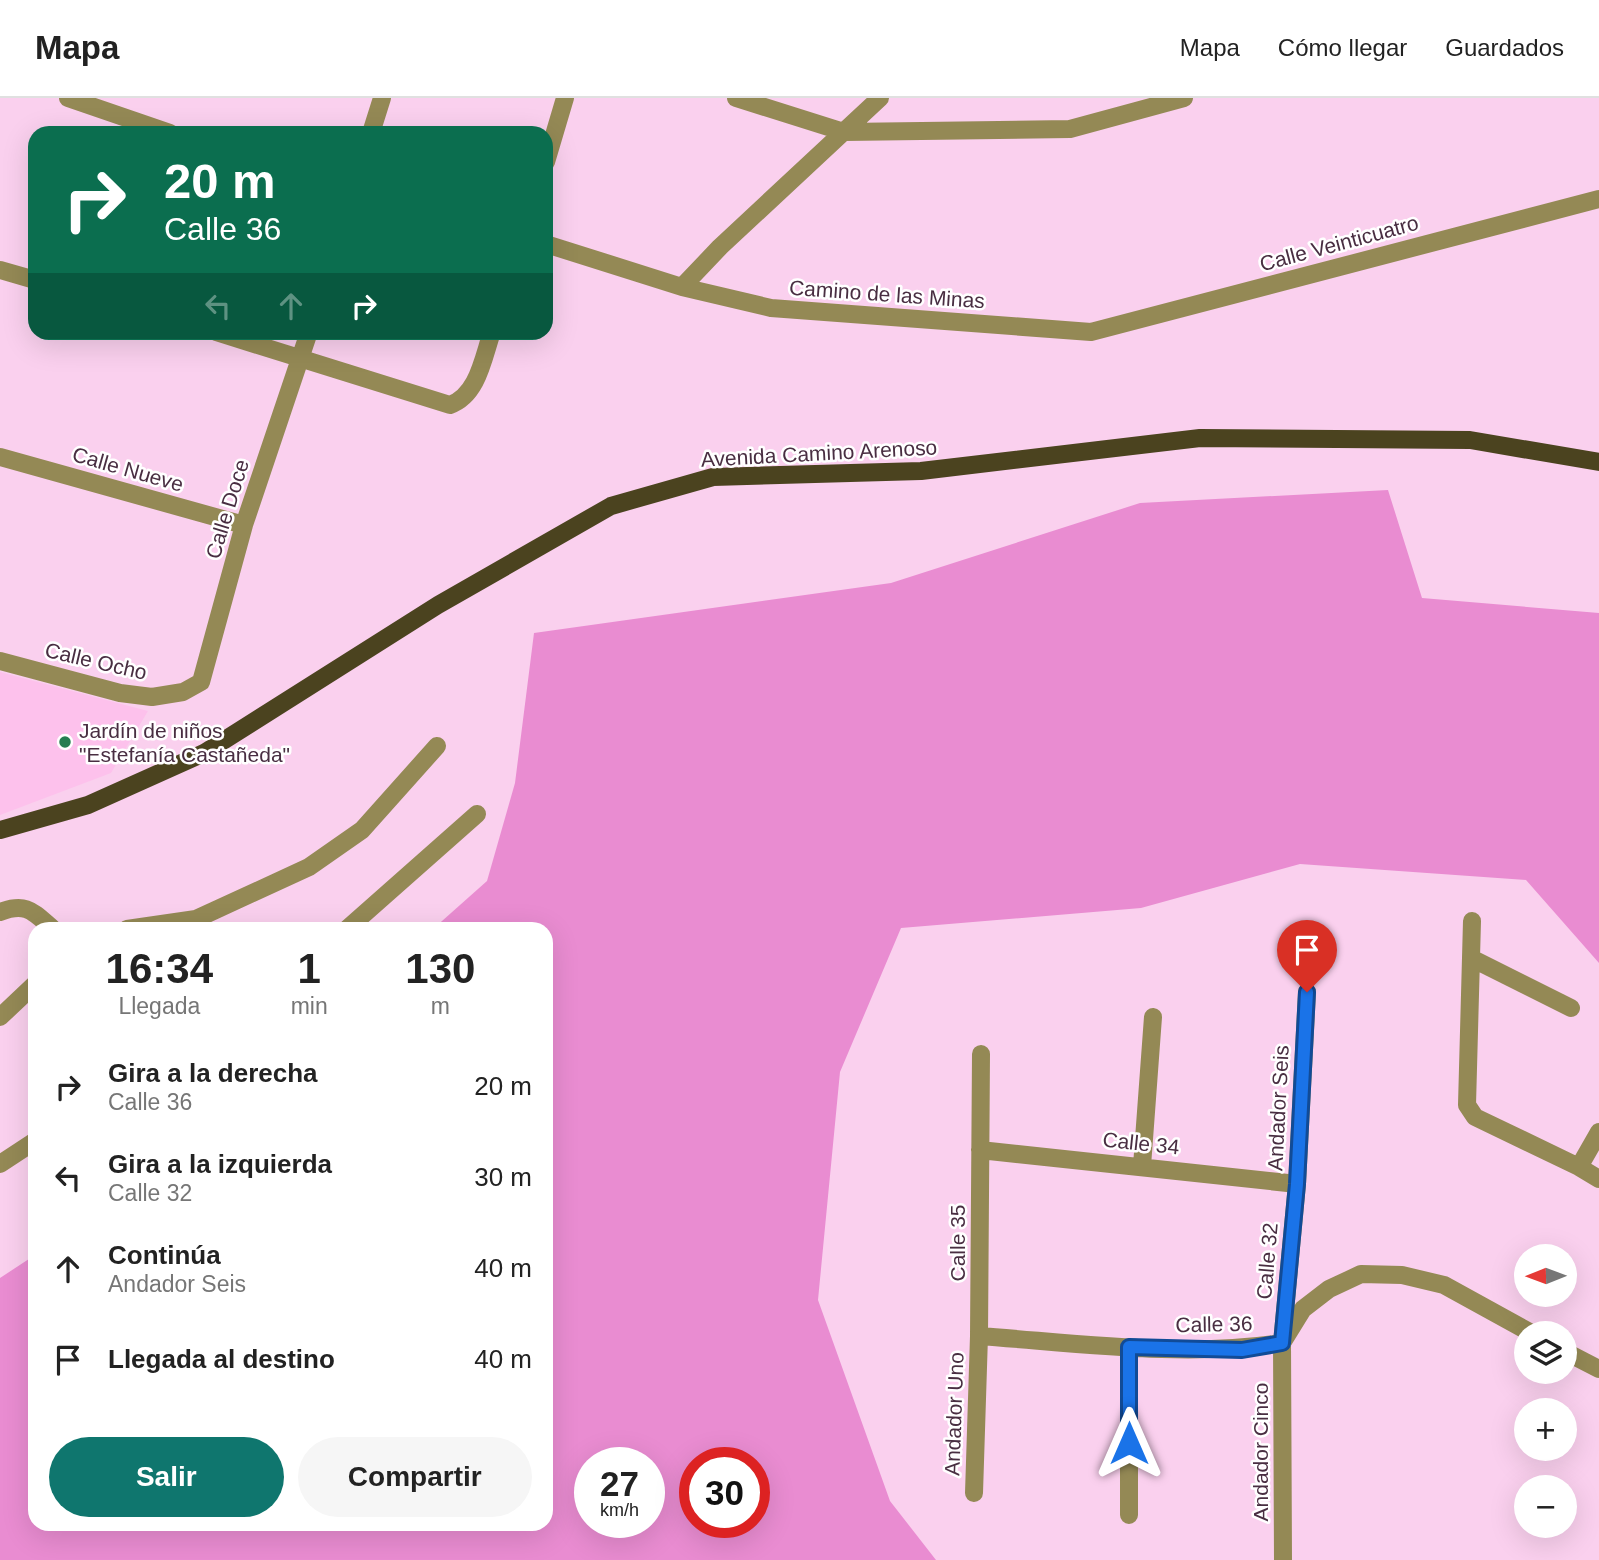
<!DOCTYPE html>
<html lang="es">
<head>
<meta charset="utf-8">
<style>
	:root { --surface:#fff; --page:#f6f6f6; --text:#222; --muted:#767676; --line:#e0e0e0; --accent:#0f766e }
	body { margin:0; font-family:Helvetica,sans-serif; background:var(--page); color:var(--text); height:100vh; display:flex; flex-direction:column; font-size:26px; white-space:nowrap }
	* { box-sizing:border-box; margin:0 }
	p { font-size:23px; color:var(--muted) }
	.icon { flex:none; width:38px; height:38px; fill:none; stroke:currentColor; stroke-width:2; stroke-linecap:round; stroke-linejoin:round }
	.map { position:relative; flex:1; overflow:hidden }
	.side { position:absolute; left:28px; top:824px; width:525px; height:609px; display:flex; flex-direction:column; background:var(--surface); border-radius:21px; box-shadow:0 7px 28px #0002 }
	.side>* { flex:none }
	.top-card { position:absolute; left:28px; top:28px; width:525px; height:214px; border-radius:21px; box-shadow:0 7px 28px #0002; background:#0b6e4f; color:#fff; overflow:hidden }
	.needle { width:46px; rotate:269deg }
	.tools { position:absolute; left:1514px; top:1146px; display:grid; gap:14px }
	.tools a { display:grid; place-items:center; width:63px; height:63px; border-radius:50%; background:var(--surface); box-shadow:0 7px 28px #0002; font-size:35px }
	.speed { position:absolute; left:574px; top:1349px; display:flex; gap:14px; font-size:35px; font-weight:700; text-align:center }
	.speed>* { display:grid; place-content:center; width:91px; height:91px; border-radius:50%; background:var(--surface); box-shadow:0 7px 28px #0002; line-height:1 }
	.speed small { font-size:18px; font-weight:400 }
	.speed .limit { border:10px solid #d22; background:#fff; color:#111 }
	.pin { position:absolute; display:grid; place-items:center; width:60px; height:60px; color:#fff; margin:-72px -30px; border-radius:50% 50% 50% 0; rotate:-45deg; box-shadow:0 0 7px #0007 }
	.pin .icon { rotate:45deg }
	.me { position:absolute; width:77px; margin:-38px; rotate:0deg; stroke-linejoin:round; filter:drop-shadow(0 0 5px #0008) }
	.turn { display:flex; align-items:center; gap:24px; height:147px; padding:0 21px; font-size:32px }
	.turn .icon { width:91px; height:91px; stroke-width:2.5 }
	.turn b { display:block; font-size:49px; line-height:60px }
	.lanes { display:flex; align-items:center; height:66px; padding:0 21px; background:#0003; justify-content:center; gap:35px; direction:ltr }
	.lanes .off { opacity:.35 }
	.eta { display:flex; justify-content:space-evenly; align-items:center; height:119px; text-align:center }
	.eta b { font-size:42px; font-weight:600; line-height:49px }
	.primary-button { display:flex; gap:14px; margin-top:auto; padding:14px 21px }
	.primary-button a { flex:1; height:80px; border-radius:42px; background:var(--accent); color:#fff; font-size:28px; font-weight:600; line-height:80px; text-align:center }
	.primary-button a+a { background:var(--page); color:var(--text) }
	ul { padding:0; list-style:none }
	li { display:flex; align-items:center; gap:21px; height:91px; padding:0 21px }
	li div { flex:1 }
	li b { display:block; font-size:26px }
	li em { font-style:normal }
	header { display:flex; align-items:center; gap:42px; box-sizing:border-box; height:98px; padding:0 35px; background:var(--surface); border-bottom:2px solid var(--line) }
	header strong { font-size:33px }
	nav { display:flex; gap:38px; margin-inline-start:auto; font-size:24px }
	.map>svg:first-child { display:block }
	.built { fill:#fdc1ec }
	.green { fill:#e98cd1; fill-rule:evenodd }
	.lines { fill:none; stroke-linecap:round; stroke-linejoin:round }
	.minor { stroke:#948955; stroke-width:18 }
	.major { stroke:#4b431f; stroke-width:18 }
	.route-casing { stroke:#114b97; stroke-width:18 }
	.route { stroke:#1a73e8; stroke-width:12 }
	.poi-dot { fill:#267d51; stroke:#fff; stroke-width:2.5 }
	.labels { text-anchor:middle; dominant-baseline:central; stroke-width:5; stroke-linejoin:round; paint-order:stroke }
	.street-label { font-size:21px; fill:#492e42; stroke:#fff }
	.poi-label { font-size:21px; fill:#492e42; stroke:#fff; text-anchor:start }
</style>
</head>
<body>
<header>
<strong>Mapa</strong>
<nav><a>Mapa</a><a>Cómo llegar</a><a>Guardados</a></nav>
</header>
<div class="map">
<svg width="1599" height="1462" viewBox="0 0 1599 1462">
	<rect width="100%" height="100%" fill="#fad0ee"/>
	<path class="built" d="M 0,574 L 148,613 L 111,675 L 0,717 Z"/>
	<path class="green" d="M 1388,392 L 1422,500 L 1599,515 L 1599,865 L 1526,782 L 1300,766 L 1141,810 L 901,830 L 840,974 L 818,1202 L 890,1403 L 936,1462 L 0,1462 L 0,1180 L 35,1157 L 35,1426 L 546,1426 L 546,831 L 433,831 L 487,783 L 515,685 L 534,535 L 891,485 L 1140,405 ZM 590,1365 L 649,1365 L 649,1424 L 590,1424 ZM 695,1365 L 754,1365 L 754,1424 L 695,1424 Z"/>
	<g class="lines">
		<path class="minor" d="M 68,0 L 170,35
			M 736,0 L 844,34 L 1070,31 L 1184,0
			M 371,35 L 382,0
			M 546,64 L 565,0
			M 546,146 L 682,189 L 771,210 L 1091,234 L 1599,101
			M 0,172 L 35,182
			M 682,189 L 720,149 L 880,0
			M 216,234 L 450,307 C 478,297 483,260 492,234
			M 0,359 L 244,427
			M 0,563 L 120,595 L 152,599 L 183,594 L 201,584 L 244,427 L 309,234
			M 0,814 C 27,804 33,814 53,831
			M 1472,823 L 1467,1007 L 1475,1019 L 1579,1069 L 1599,1081
			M 127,831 L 196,821 L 309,769 L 362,732 L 437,648
			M 347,831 L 477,716
			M 1471,860 L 1571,910
			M 0,919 L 35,886
			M 980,1052 L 1297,1086
			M 0,1066 L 35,1043
			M 1142,1068 L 1153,919
			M 1579,1069 L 1599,1034
			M 979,1238 C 1077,1245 1186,1260 1282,1245 L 1303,1211 L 1329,1191 L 1361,1176 L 1402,1177 L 1444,1187 L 1533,1236
			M 1564,1253 L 1599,1271
			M 974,1395 L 979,1238 L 981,956
			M 1129,1417 L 1129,1249
			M 1283,1462 L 1282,1245 L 1297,1086 L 1307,894"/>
		<path class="major" d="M 0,732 L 88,707 L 204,655 L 438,507 L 611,408 L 713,379 L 921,373 L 1200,340 L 1470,342 L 1599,364"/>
	</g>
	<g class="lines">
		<g class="route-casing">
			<path id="route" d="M 1129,1345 L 1129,1249 L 1242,1252 L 1282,1245 L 1297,1086 L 1307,894"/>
		</g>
		<use href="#route" class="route"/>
	</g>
	<circle class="poi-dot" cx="65" cy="644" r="7"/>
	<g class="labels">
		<g class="street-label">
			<text transform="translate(1339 145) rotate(-15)">Calle Veinticuatro</text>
			<text transform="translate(887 196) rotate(4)">Camino de las Minas</text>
			<text transform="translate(819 355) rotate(-3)">Avenida Camino Arenoso</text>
			<text transform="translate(128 371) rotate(16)">Calle Nueve</text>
			<text transform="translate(227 411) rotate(-73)">Calle Doce</text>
			<text transform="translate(96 563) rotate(13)">Calle Ocho</text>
			<text transform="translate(1278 1010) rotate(-87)">Andador Seis</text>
			<text transform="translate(1141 1045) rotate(6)">Calle 34</text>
			<text transform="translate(957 1145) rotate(-90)">Calle 35</text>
			<text transform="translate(1267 1163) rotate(-85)">Calle 32</text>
			<text transform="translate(1214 1226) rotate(-1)">Calle 36</text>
			<text transform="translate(954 1316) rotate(-88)">Andador Uno</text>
			<text transform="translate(1260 1354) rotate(-90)">Andador Cinco</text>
		</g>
		<g class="poi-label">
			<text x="79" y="632">Jardín de niños<tspan x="79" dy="24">"Estefanía Castañeda"</tspan></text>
		</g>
	</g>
</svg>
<div class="tools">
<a><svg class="needle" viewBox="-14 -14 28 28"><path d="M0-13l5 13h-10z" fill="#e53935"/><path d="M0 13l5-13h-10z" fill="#767676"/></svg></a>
<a><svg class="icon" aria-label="layers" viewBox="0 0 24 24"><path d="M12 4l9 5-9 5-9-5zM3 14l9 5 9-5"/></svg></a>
<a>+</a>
<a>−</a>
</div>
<div class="speed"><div>27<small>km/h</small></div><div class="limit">30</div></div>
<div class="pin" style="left:1307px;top:894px;background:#d93025"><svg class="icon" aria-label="arrive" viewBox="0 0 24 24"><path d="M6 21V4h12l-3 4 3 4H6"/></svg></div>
<svg class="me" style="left:1129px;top:1345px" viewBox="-20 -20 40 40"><path d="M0-17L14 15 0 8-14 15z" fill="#1a73e8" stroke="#fff" stroke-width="4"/></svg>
<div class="top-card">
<div class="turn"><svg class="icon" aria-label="right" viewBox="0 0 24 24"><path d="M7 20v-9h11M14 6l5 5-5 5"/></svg><div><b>20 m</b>Calle 36</div></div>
<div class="lanes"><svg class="icon off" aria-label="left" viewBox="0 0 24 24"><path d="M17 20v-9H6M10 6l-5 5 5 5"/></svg><svg class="icon off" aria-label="ahead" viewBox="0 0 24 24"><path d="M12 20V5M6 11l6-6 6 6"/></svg><svg class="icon" aria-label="right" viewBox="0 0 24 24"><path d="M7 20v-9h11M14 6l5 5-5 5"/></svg></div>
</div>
<section class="side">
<div class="eta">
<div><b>16:34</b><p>Llegada</p></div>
<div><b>1</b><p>min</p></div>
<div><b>130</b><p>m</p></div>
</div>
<ul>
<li><svg class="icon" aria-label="right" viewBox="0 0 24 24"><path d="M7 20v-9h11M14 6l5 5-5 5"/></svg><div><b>Gira a la derecha</b><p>Calle 36</p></div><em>20 m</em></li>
<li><svg class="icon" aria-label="left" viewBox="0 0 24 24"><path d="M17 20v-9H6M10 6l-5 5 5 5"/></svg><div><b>Gira a la izquierda</b><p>Calle 32</p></div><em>30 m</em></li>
<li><svg class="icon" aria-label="ahead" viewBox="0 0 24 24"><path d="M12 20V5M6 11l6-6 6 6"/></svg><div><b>Continúa</b><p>Andador Seis</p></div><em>40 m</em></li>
<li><svg class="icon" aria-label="arrive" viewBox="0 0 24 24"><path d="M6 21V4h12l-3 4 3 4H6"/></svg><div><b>Llegada al destino</b></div><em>40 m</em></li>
</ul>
<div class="primary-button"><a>Salir</a><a>Compartir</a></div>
</section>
</div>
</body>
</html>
